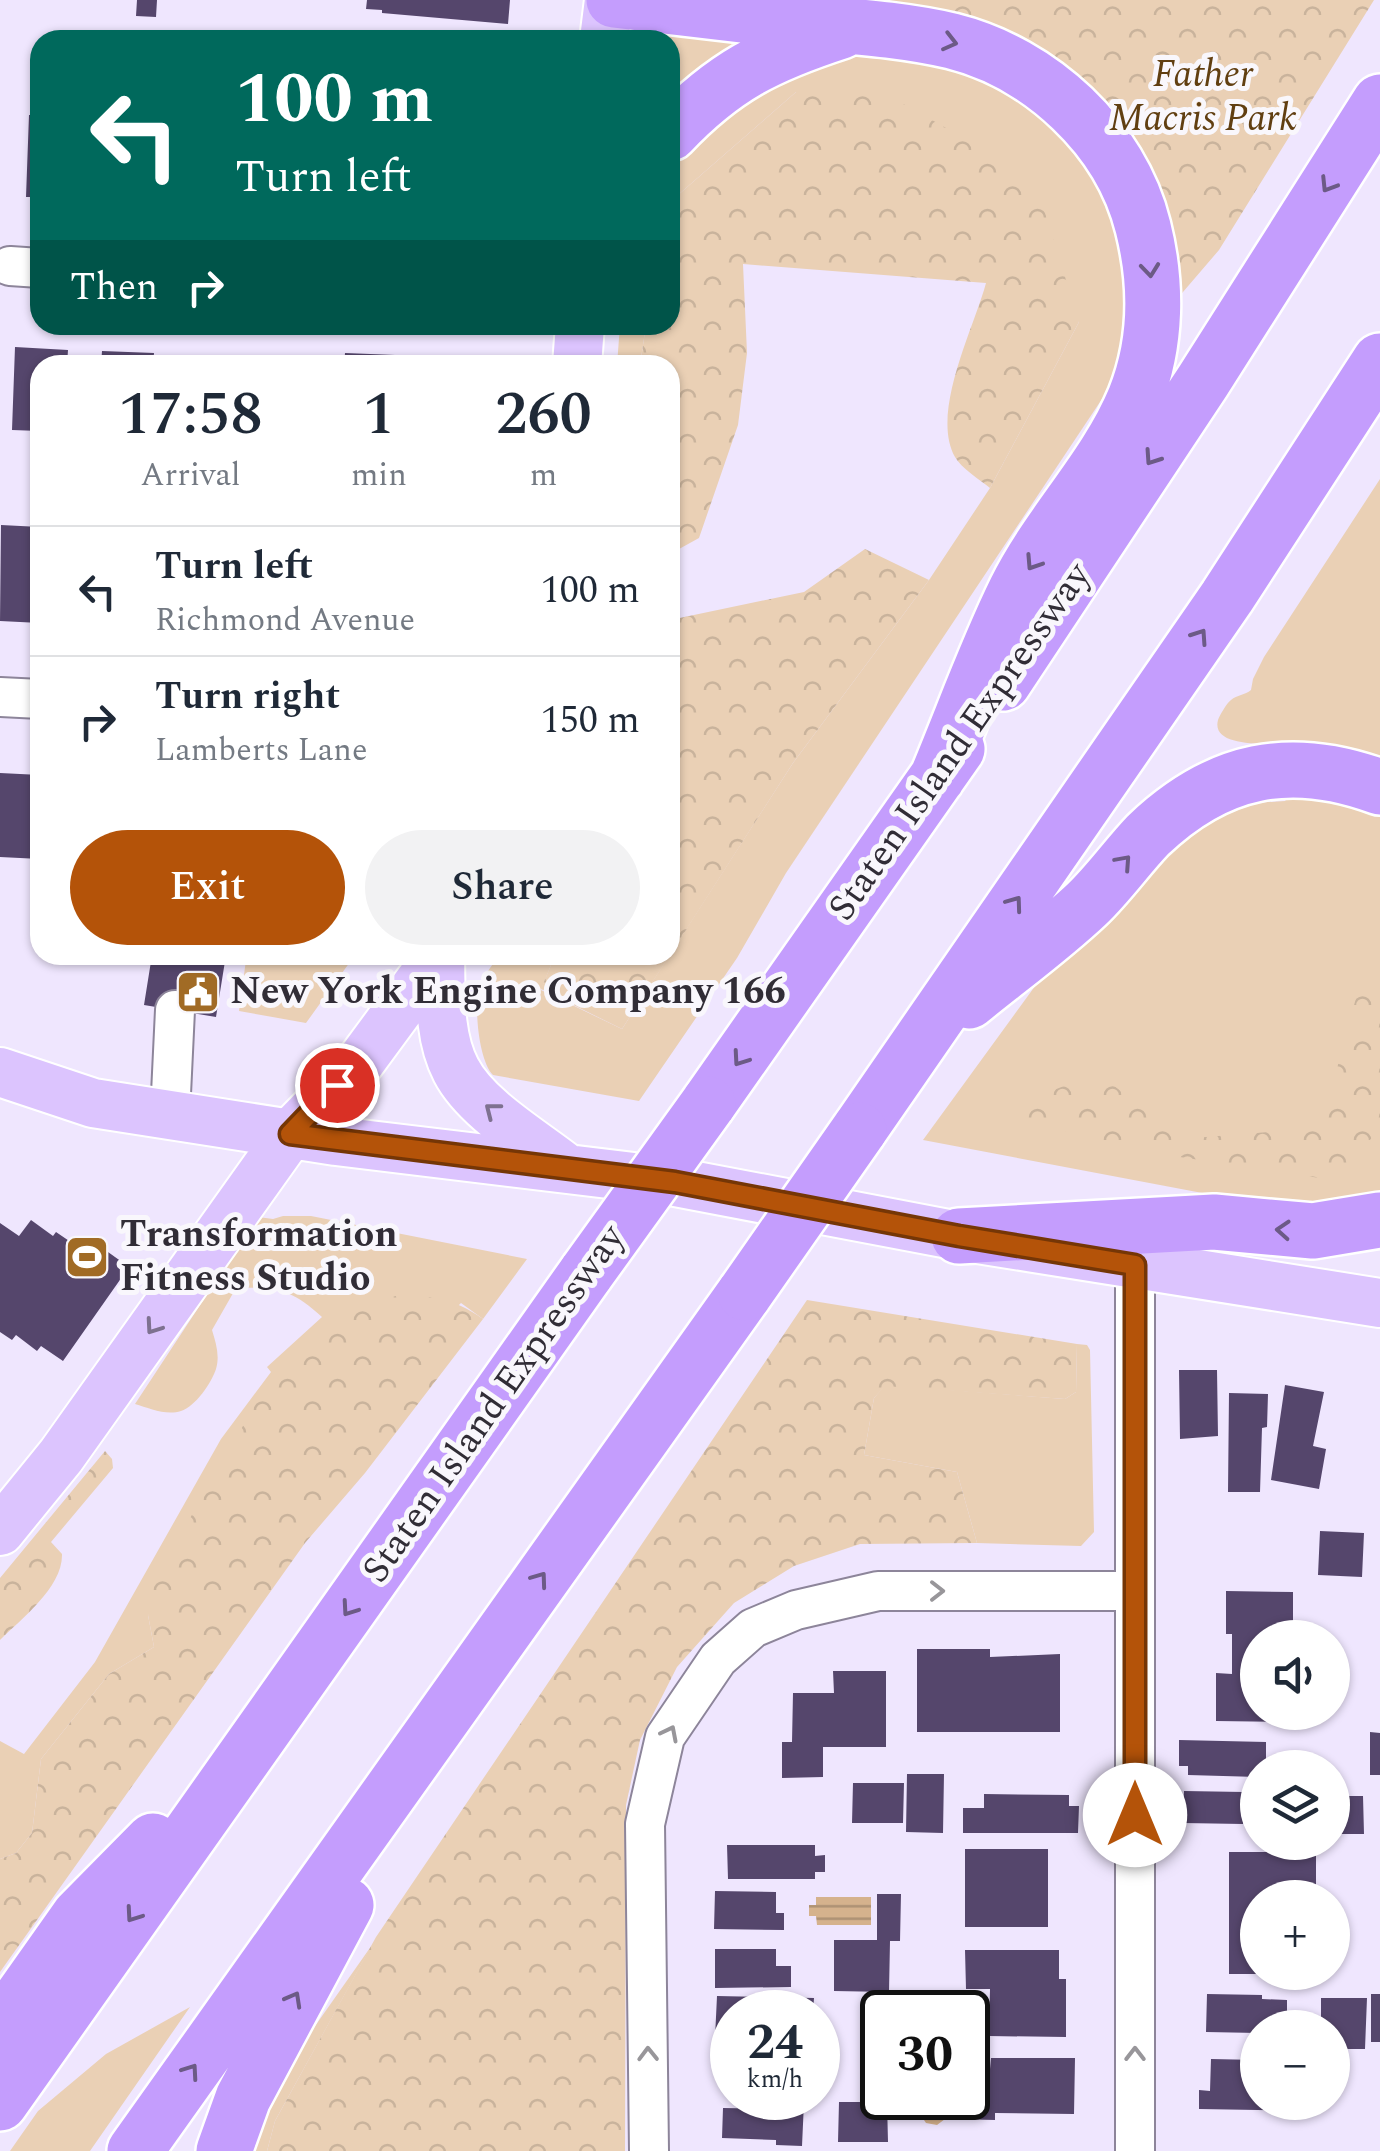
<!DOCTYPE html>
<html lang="en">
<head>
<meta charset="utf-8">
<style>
	:root { --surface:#fff; --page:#f2f2f3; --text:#1f2937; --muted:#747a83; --line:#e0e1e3; --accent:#b45309 }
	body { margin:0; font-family:Spectral,serif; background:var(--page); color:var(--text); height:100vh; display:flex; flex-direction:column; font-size:38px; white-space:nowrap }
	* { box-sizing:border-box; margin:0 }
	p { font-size:32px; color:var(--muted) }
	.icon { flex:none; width:55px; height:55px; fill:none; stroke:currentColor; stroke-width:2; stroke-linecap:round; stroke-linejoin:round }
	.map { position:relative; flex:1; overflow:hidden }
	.details { position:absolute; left:30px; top:355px; width:650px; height:610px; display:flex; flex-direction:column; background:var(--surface); border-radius:30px; box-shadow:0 2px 8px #0004 }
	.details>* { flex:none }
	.guide { position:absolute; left:30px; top:30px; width:650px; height:305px; border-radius:30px; box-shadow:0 2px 8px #0004; background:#00695c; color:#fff; overflow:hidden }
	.controls { position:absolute; left:1240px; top:1620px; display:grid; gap:20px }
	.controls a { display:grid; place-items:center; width:110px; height:110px; border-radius:50%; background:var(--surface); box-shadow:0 2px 8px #0004; font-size:50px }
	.speed { position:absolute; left:710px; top:1990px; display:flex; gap:20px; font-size:50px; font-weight:700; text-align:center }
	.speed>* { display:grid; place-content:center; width:130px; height:130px; border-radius:50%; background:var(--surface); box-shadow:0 2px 8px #0004; line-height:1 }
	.speed small { font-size:25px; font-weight:400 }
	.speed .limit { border:5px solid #111; border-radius:15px; background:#fff; color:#111 }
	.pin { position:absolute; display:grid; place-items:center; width:85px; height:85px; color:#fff; margin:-42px; border:5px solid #fff; border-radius:50%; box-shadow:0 2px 10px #0007 }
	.me { position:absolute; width:110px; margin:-55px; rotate:0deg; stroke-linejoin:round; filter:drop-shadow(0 0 8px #0008) }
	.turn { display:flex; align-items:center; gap:35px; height:210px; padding:0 40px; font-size:45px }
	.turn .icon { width:130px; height:130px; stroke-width:2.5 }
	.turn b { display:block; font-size:70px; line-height:85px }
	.then { display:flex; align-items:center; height:95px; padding:0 40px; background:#0003; gap:20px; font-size:38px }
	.eta { display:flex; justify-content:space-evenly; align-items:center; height:170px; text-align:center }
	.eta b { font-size:60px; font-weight:600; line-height:70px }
	.button { display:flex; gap:20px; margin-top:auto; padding:20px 40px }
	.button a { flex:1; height:115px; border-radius:60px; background:var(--accent); color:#fff; font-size:40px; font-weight:600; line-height:115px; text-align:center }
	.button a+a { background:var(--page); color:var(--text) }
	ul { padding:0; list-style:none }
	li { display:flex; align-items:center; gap:30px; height:130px; padding:0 40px; border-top:2px solid var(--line) }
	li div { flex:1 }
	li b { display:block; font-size:38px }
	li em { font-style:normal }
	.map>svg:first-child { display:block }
	.grass { fill:#ead0b5 }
	.forest { fill:url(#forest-crowns) }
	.water { fill:url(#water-rules) }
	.building { fill:#55466c }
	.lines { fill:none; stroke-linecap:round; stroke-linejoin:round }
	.minor-casing { stroke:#8d859a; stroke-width:42 }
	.major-casing { stroke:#fff; stroke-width:52 }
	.highway-casing { stroke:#fff; stroke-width:60 }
	.minor { stroke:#fff; stroke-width:38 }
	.major { stroke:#dcc4fe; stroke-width:48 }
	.highway { stroke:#c49dfd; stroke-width:55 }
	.highway-bridge-casing { stroke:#fff; stroke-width:60; stroke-linecap:butt }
	.highway-bridge { stroke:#c49dfd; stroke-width:55 }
	.oneway { stroke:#6c5a86 }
	.oneway2 { stroke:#7e7190 }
	.oneway3 { stroke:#98969a }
	.route-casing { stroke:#753606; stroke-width:25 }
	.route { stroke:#b45309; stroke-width:18 }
	.labels { text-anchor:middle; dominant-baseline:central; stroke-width:10; stroke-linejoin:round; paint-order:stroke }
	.park-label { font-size:38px; font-style:italic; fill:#613f11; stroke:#f9f7fc }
	.street-label { font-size:38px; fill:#312d36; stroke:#f9f7fc }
	.poi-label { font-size:38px; font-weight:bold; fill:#312d36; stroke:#f9f7fc; text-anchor:start }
</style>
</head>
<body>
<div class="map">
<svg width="1380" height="2151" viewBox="0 0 1380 2151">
	<defs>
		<pattern id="forest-crowns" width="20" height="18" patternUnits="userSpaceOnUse" patternTransform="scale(2.5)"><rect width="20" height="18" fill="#ead0b5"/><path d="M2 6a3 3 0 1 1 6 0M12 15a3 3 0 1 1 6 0" fill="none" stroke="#c9b39c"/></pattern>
		<pattern id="water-rules" width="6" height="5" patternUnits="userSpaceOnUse" patternTransform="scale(2.5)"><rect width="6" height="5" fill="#d5b28d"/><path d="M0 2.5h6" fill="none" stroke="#ad9174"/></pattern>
	</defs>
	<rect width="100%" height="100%" fill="#efe6fe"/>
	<path class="grass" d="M 662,32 L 760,37 L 670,101 L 670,40 L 651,40 Z
		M 889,55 L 963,68 L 1003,88 L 1042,115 L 1071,145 L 1096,179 L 1115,216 L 1133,325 L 1110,387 L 786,873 L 737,958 L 639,1101 L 493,1075 C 479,1061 474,1009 479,990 C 481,978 493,965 499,955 L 555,955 L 541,990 L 622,1029 L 793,763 L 929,580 L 990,488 L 1079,322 L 796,92 L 670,202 L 670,164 L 699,126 L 766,79 L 850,56 Z
		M 620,325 L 646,325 L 640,365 L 617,365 Z
		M 1380,479 L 1380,768 C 1358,757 1338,746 1314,743 C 1295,741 1209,754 1218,720 C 1220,715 1226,704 1231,700 C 1237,695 1245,695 1251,690 L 1253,679 L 1264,657 Z
		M 1289,796 L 1357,807 L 1380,817 L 1380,1197 L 1373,1201 L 1368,1194 L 1345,1202 L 1271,1206 L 923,1140 L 1049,967 L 1121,885 L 1220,811 L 1252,803 L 1285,801 Z
		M 260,955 L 355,955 L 306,1023 L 239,1011 L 246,960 Z
		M 283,1216 L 311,1216 L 527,1259 L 483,1319 L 461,1303 L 148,1615 L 154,1647 L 109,1674 L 41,1759 L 32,1833 L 16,1853 L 0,1859 L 0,1741 L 24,1754 L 95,1662 L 221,1439 L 271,1372 L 267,1367 L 322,1317 C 291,1289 277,1287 236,1288 L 212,1330 C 216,1343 220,1356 216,1369 C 212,1382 195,1407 181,1411 C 166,1416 149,1408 135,1404 L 258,1217 L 273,1219 Z
		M 1077,1344 L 1087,1345 L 1090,1350 L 1094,1532 L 1081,1546 L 977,1543 L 957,1472 L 864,1455 L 874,1398 L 885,1385 L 1065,1399 L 1076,1392 Z
		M 372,1945 L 275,2121 L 267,2151 L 245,2151 L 282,2073 Z
		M 190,2007 L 90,2151 L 10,2151 L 38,2111 L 106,2054 Z"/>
	<path class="forest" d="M 796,0 L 1374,0 L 1219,250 L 1177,299 L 1106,123 Z
		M 796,92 L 887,95 L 1034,177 L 1079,322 L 990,488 C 979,479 961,468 955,457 C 930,413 974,328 986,283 L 743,264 L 747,353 L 738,425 L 699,538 L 670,554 L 670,365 L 640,365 L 646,325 L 670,325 L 670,202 Z
		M 865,549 L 929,580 L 793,763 L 670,955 L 670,620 L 804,592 Z
		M 555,955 L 670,955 L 622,1029 L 541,989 Z
		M 1380,988 L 1380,1129 L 1333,1180 L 1106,1146 L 1004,1109 L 1098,1073 L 1181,1139 L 1321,1128 L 1356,998 Z
		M 396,1296 C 433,1296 452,1297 483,1319 L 365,1473 L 305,1543 L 0,1972 L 0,1859 L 16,1853 L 32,1833 L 41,1759 L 109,1674 L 154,1647 L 148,1615 L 154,1581 L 275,1370 L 366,1303 Z
		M 807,1300 L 1077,1344 L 1076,1392 L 1065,1399 L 885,1386 L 874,1398 L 864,1455 L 957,1472 L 977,1543 L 860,1544 L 794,1566 L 734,1603 L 677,1667 L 640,1740 L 626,1805 L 625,2151 L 267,2151 L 275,2121 L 376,1937 Z
		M 105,1451 L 112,1459 L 113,1468 L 51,1542 L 62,1554 C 63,1587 21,1619 0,1640 L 0,1578 Z"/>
	<path class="water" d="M 816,1897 L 871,1897 L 871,1925 L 817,1925 L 816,1916 L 809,1916 L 809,1905 L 816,1905 Z
		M 915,2098 L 944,2098 L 949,2106 L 949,2116 L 937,2125 L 926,2123 L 918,2111 Z"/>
	<path class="building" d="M 137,0 L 157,0 L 156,17 L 136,16 Z
		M 367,0 L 510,0 L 508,24 L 382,13 L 382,10 L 366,9 Z
		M 29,115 L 40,115 L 40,197 L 26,197 Z
		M 15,347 L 68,350 L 67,365 L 40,365 L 40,431 L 12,430 Z
		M 102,351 L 154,353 L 153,365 L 101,365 Z
		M 345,353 L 395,355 L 394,365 L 344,365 Z
		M 186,355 L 245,360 L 244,365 L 185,365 Z
		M 427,356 L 472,359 L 471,365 L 426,365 Z
		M 268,357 L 327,360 L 327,365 L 268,365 Z
		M 1,525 L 40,527 L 40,623 L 0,621 Z
		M 0,773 L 40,775 L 40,859 L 0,857 Z
		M 152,955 L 226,955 L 216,1017 L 144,1005 Z
		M 31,1220 L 53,1236 L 56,1232 L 78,1247 L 82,1241 L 105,1257 L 108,1252 L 129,1267 L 63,1361 L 41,1346 L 37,1351 L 16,1335 L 12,1340 L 0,1332 L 0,1223 L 19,1236 Z
		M 1179,1370 L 1217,1370 L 1218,1436 L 1180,1439 Z
		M 1285,1385 L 1324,1392 L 1313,1446 L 1326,1449 L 1319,1489 L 1271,1480 Z
		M 1229,1393 L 1268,1394 L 1267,1427 L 1262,1428 L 1260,1492 L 1228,1492 Z
		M 1320,1531 L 1364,1533 L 1362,1577 L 1318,1575 Z
		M 1226,1591 L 1293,1592 L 1293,1638 L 1258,1638 L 1258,1712 L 1292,1712 L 1292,1722 L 1216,1721 L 1216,1673 L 1232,1674 L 1232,1634 L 1226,1634 Z
		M 917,1649 L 990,1649 L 990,1657 L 1060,1654 L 1060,1732 L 917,1732 Z
		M 833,1671 L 886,1671 L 886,1747 L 823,1747 L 823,1777 L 782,1778 L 782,1742 L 792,1742 L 793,1693 L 834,1693 Z
		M 1370,1732 L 1380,1733 L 1380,1775 L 1370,1775 Z
		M 1179,1740 L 1266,1742 L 1266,1768 L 1258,1768 L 1258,1777 L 1188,1775 L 1188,1766 L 1179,1766 Z
		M 907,1774 L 944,1774 L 943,1833 L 906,1832 Z
		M 853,1783 L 904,1783 L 903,1823 L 852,1823 Z
		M 1184,1791 L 1244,1792 L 1243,1824 L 1183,1823 Z
		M 984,1794 L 1069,1795 L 1069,1806 L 1079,1806 L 1078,1833 L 963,1833 L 963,1808 L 984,1808 Z
		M 1332,1796 L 1363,1796 L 1364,1834 L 1332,1834 Z
		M 727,1845 L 815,1845 L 815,1856 L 825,1855 L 825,1872 L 815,1872 L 815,1879 L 728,1879 Z
		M 965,1849 L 1048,1849 L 1048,1927 L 965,1927 Z
		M 1229,1852 L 1316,1852 L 1316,1898 L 1258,1898 L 1258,1974 L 1229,1974 Z
		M 715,1891 L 776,1892 L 776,1913 L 784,1913 L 784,1930 L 714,1929 Z
		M 877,1894 L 901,1894 L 900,1941 L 890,1941 L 889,1992 L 834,1991 L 834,1940 L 877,1940 Z
		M 715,1949 L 776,1949 L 776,1966 L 791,1966 L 791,1987 L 715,1988 Z
		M 965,1950 L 1059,1950 L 1059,1979 L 1066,1979 L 1066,2037 L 989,2036 L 990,1989 L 966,1989 Z
		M 1207,1994 L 1262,1995 L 1262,1999 L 1287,2000 L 1287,2028 L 1258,2028 L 1258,2033 L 1206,2032 Z
		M 1371,1994 L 1380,1994 L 1380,2042 L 1371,2042 Z
		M 717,1996 L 814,1998 L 813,2012 L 732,2012 L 732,2038 L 715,2038 Z
		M 1321,1998 L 1367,1998 L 1365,2049 L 1332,2049 L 1332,2028 L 1321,2028 Z
		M 991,2058 L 1075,2058 L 1074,2114 L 995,2113 L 995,2120 L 952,2119 L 952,2098 L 968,2098 L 968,2069 L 990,2069 Z
		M 1211,2059 L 1258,2060 L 1258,2102 L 1307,2102 L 1307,2111 L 1199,2109 L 1199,2090 L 1210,2091 Z
		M 769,2101 L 804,2102 L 802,2146 L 776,2145 L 776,2140 L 722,2138 L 723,2108 L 770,2109 Z
		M 839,2102 L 887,2102 L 888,2142 L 838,2142 Z"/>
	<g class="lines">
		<g class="minor-casing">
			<path id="minor" d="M 10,266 L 40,268
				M 0,697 L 40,699
				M 170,1115 L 175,1010
				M 649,2151 L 645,1824 L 665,1737 L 718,1659 L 753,1628 L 796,1610 L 878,1591 L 1135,1591
				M 1135,2151 L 1135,1265"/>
		</g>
		<g class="major-casing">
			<path id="major" d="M 604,40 L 609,0
				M 577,365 L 580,325
				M 440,955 C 441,992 438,1036 456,1070 C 476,1109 532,1141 566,1168
				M 0,1072 L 93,1103 L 336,1141 L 675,1182 L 959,1236 L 1380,1303
				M 0,1531 L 61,1456 L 290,1134 L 361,1061 L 439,955"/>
		</g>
		<g class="highway-casing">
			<path id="highway" d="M 614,0 C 674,7 734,14 794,21 C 846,26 901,29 952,41 C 1040,63 1121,137 1143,227 C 1157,283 1157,343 1135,398 C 1106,468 1049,523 1016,590 C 986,651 963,716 937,778
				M 670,133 C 724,76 767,55 841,31
				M 1003,683 L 1203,381 L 1380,102
				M 969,1001 C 1008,969 1050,939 1087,904 C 1109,883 1127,857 1148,835 C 1218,768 1291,754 1380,787
				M 708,1104 L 957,749
				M 859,1130 L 1227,597 L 1380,361
				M 959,1236 L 1214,1222 L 1313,1231 L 1380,1220
				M 0,2028 L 79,1916 L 153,1841
				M 0,2103 L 587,1272
				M 135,2151 L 745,1293
				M 224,2151 L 243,2098 L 346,1905"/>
		</g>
		<use href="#minor" class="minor"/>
		<use href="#major" class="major"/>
		<use href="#highway" class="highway"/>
		<g class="highway-bridge-casing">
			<path id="highway-bridge" d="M 587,1272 L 708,1104
				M 745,1293 L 859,1130"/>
		</g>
		<use href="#highway-bridge" class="highway-bridge"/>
	</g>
	<defs><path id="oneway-chevron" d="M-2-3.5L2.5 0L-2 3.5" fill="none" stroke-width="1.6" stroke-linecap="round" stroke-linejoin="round" transform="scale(2.5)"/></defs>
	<g class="oneway">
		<use href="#oneway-chevron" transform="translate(950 42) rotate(14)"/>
		<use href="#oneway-chevron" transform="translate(1328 185) rotate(122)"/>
		<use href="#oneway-chevron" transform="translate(1150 270) rotate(84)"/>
		<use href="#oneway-chevron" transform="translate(1152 458) rotate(124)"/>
		<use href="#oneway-chevron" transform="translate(1033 563) rotate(123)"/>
		<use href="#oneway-chevron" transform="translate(1200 636) rotate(-56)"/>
		<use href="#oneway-chevron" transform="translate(1124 862) rotate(-48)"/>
		<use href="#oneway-chevron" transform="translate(1015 903) rotate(-54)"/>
		<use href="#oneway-chevron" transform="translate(740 1059) rotate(125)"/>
		<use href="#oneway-chevron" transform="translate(1283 1230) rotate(-176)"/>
		<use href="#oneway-chevron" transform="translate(540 1579) rotate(-54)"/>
		<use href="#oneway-chevron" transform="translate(349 1609) rotate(125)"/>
		<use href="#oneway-chevron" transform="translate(133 1915) rotate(125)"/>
		<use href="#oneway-chevron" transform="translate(294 1999) rotate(-61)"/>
		<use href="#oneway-chevron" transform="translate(191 2071) rotate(-55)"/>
	</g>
	<g class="oneway2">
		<use href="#oneway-chevron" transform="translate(492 1110) rotate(-142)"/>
		<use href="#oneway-chevron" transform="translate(153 1327) rotate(125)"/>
	</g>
	<g class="oneway3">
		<use href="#oneway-chevron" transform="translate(937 1591)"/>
		<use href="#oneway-chevron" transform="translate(670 1733) rotate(-63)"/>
		<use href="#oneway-chevron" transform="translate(648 2054) rotate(-91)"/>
		<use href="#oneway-chevron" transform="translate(1135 2054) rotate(-90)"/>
	</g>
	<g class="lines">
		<g class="route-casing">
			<path id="route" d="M 337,1085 L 290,1134 L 675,1182 L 959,1236 L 1135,1265 L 1135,1815"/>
		</g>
		<use href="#route" class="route"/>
	</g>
	<defs>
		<g id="civic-square" transform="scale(2.25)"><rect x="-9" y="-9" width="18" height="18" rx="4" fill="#a16b25" stroke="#f9f7fc"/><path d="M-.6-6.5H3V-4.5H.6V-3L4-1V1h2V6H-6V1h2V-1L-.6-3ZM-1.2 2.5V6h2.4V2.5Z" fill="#fff"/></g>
		<g id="stadium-square" transform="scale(2.25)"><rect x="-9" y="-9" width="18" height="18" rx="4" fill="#a16b25" stroke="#f9f7fc"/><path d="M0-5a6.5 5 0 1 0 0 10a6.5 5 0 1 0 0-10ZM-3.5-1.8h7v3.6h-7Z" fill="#fff"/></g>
	</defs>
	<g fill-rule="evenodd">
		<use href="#civic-square" x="198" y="992"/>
		<use href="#stadium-square" x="87" y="1257"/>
	</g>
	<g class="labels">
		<g class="park-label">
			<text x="1203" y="75">Father<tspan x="1203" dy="44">Macris Park</tspan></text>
		</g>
		<g class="street-label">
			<text transform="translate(960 742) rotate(-55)">Staten Island Expressway</text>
			<text transform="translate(494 1404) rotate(-55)">Staten Island Expressway</text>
		</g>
		<g class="poi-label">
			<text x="230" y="992">New York Engine Company 166</text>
			<text x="120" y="1235">Transformation<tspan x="120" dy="44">Fitness Studio</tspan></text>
		</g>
	</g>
</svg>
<div class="controls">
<a><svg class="icon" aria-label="sound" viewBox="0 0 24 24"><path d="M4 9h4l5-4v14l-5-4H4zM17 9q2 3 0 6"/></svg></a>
<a><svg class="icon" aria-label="layers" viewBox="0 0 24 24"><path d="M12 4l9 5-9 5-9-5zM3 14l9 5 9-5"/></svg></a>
<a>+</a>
<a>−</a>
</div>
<div class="speed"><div>24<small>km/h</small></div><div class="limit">30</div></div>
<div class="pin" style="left:337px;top:1085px;background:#d93025"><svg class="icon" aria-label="arrive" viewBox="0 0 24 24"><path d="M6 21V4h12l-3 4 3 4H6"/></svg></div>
<svg class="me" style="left:1135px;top:1815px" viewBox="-20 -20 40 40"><circle r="19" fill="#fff"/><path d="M0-13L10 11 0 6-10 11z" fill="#b45309"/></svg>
<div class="guide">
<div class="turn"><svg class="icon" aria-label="left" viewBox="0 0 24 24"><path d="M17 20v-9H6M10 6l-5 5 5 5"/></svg><div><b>100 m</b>Turn left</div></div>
<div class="then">Then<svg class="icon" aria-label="right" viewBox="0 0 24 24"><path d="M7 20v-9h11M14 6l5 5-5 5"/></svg></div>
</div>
<section class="details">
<div class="eta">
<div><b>17:58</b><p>Arrival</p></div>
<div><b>1</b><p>min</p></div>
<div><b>260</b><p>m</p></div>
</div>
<ul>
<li><svg class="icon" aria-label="left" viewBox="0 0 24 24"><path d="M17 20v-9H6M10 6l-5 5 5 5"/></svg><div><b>Turn left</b><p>Richmond Avenue</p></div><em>100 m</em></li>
<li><svg class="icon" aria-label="right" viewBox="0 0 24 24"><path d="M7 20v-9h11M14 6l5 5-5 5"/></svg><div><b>Turn right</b><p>Lamberts Lane</p></div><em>150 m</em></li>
</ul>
<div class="button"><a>Exit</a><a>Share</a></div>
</section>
</div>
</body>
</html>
